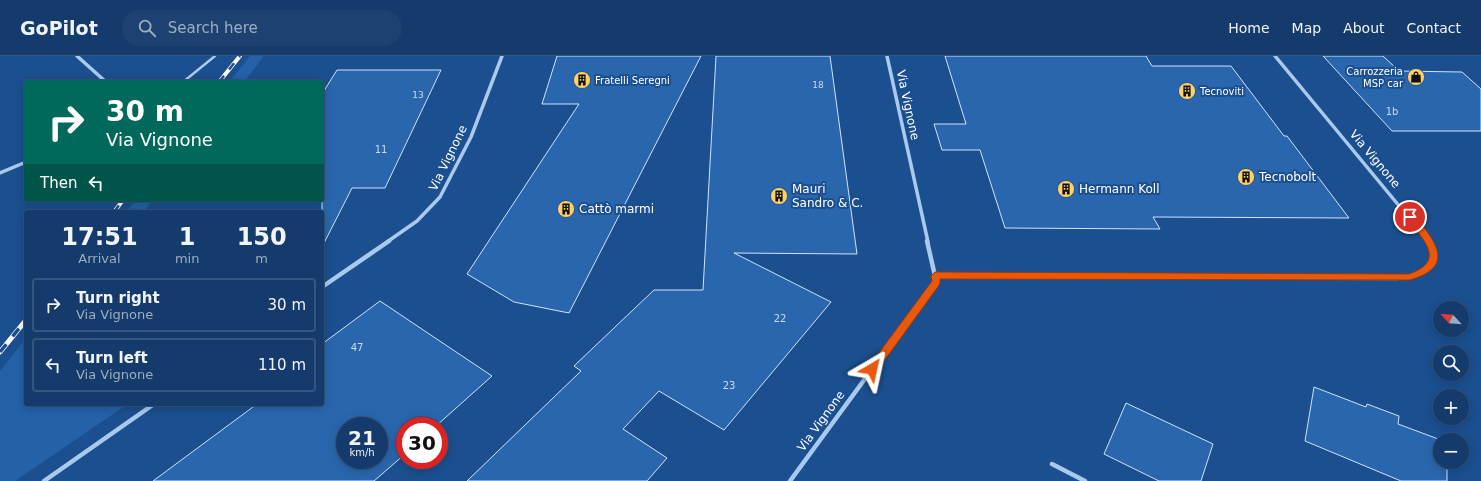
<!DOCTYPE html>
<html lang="en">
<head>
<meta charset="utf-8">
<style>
	:root { --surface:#143b6b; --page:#1d4271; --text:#f1f3f6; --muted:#9dadc1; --line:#33557e }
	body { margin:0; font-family:"DejaVu Sans",sans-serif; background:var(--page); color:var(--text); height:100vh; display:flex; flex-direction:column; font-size:15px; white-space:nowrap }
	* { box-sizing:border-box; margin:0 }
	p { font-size:13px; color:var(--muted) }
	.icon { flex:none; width:22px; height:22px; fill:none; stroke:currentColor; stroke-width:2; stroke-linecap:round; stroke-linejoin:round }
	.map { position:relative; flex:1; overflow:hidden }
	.sheet { position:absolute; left:24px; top:154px; width:300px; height:196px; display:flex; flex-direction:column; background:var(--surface); border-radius:4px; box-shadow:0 2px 10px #0003,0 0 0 1px var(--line) }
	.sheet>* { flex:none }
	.guide { position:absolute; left:24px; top:24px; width:300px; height:122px; border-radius:4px; box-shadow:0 2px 10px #0003,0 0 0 1px var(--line); background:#00695c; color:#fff; overflow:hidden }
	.needle { width:26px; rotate:296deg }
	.buttons { position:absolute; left:1433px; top:245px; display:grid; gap:8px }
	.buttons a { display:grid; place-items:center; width:36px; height:36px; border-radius:50%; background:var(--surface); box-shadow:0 2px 10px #0003,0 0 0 1px var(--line); font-size:20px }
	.speed { position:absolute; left:336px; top:361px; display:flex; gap:8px; font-size:20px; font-weight:700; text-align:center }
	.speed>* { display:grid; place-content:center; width:52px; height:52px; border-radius:50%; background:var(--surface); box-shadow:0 2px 10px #0003,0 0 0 1px var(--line); line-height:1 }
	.speed small { font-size:10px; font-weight:400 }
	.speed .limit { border:6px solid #d22; background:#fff; color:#111 }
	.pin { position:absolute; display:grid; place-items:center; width:34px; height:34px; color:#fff; margin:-17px; border:2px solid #fff; border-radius:50%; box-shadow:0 1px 4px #0007 }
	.me { position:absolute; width:44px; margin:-22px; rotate:36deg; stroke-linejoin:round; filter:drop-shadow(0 0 3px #0008) }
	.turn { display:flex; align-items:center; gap:14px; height:84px; padding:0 16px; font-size:18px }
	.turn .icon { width:52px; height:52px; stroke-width:2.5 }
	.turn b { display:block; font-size:28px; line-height:34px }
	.then { display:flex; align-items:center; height:38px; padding:0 16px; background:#0003; gap:8px; font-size:15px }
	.eta { display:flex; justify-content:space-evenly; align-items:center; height:68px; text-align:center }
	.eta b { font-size:24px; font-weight:700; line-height:28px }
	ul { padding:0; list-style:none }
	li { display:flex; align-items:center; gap:12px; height:54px; margin:0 8px 6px; padding:0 8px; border:2px solid var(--line); border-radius:4px }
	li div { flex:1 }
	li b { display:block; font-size:15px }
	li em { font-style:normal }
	header { display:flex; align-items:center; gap:24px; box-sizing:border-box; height:56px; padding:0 20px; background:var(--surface); border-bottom:1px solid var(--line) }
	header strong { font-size:19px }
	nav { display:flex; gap:22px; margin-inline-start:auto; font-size:14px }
	.search { width:280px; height:36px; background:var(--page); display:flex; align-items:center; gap:10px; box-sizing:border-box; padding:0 14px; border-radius:22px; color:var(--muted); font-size:15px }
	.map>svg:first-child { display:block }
	.green { fill:#2461a8 }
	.building { fill:#2a66ad; stroke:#cfe3fa; fill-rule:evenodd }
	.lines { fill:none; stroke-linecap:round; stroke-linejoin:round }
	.lane { stroke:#a9c9ee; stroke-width:2.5 }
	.street-far1 { stroke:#a9c9ee; stroke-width:3.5 }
	.street { stroke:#a9c9ee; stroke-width:4.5 }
	.rail-far1-casing { stroke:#fff; stroke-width:4 }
	.rail-casing { stroke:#fff; stroke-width:5 }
	.rail-far1 { stroke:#1b4f8f; stroke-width:2.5; stroke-dasharray:8; stroke-linecap:butt }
	.rail { stroke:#1b4f8f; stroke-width:3.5; stroke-dasharray:10; stroke-linecap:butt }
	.route { fill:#ea580c; stroke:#983908 }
	.labels { text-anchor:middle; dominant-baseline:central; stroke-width:4; stroke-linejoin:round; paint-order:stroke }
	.far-number-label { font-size:9px; fill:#cad9ea }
	.far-poi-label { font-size:10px; fill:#fff; stroke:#1b4f8f; text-anchor:start }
	.number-label { font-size:10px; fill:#cad9ea }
	.street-label { font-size:12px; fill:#fff; stroke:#1b4f8f }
	.poi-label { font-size:12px; fill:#fff; stroke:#1b4f8f; text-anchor:start }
</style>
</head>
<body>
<header>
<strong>GoPilot</strong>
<div class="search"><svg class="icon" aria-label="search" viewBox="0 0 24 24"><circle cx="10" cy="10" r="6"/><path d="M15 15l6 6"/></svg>Search here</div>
<nav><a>Home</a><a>Map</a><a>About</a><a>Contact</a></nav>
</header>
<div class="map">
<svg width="1481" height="425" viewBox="0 0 1481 425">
	<rect width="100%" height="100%" fill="#1b4f8f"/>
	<path class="green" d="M 250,0 L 264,0 L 244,26 L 229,26 Z
		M 136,144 L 153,144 L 143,156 L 126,156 Z
		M 26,282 L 26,348 L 128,348 L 15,425 L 0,425 L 0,315 Z"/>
	<path class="building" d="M 557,0 L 701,0 L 569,257 L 514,246 L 467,218 L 579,48 L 542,48 Z
		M 716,0 L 830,0 L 857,198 L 734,197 L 831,246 L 724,374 L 659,335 L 623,373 L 667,402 L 647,425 L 467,425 L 581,315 L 574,310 L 654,234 L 703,234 Z
		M 945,0 L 1146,0 L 1152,10 L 1231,10 L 1284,80 L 1287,80 L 1349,162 L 1153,161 L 1160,173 L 1005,172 L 980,94 L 942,94 L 934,68 L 966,68 Z
		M 1323,0 L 1383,0 L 1399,15 L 1462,16 L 1481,33 L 1481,75 L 1392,75 Z
		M 337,14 L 441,14 L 385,132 L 352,132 L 322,191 L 322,38 Z
		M 380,245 L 492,320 L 436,370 L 405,370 L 405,398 L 374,425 L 153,425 L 257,348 L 322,348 L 322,288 ZM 345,370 L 379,370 L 379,404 L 345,404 Z
		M 1314,331 L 1366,351 L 1367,348 L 1399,360 L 1398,368 L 1441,384 L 1440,406 L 1447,406 L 1447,425 L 1401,425 L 1305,385 Z
		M 1126,347 L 1213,388 L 1201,425 L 1159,425 L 1104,398 Z"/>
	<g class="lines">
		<path class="lane" d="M 183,26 L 215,0"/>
		<path class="street-far1" d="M 77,0 L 106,26
			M 887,0 L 928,186
			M 1275,0 L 1429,186
			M 0,117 L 26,106
			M 387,186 L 417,165 L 440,141 L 471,81 L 502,0"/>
		<path class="street" d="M 927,185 L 935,220
			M 322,231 L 389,185
			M 1052,408 L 1085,425
			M 44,425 L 154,348
			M 790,425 L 936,226 L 935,220 L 1397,222 C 1422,219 1439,213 1429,185"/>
		<g class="rail-far1-casing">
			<path id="rail-far1" d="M 219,26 L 240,0
				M 114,156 L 123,144"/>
		</g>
		<g class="rail-casing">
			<path id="rail" d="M 0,296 L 26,264"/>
		</g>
		<use href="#rail-far1" class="rail-far1"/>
		<use href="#rail" class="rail"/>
	</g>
	<path class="route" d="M 1410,158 L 1414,159 C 1435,185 1457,210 1410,224 L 940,223 L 940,228 L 876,316 L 872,317 L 869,316 L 867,313 L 932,225 L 931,220 L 935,216 L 1409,218 C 1449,204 1420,181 1406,161 Z"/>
	<defs>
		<g id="shop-disc" transform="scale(0.9)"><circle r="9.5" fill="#ffd166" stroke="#1b4f8f"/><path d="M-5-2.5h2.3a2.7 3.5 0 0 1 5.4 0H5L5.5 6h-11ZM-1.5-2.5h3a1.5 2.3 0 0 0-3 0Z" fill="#111"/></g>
		<g id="building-disc" transform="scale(0.9)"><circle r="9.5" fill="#ffd166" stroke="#1b4f8f"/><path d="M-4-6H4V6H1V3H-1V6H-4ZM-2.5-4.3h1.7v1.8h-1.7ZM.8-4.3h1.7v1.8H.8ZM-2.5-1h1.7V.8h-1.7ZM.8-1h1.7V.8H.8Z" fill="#111"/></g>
	</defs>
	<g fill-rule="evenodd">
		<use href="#shop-disc" x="1416" y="21"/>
		<use href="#building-disc" x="582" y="24"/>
		<use href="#building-disc" x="1187" y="35"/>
		<use href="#building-disc" x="1246" y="121"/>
		<use href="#building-disc" x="1066" y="133"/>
		<use href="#building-disc" x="779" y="140"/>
		<use href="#building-disc" x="566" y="153"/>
	</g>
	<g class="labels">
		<g class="far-number-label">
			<text x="818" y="29">18</text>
			<text x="418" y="39">13</text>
		</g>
		<g class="far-poi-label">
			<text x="1403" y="15" text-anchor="end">Carrozzeria<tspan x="1403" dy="12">MSP car</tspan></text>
			<text x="595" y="24">Fratelli Seregni</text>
			<text x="1200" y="35">Tecnoviti</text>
		</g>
		<g class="number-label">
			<text x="1392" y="55">1b</text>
			<text x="381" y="93">11</text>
			<text x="780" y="262">22</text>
			<text x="357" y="291">47</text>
			<text x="729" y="329">23</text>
		</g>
		<g class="street-label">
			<text transform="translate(908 49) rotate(78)">Via Vignone</text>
			<text transform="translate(448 102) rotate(-64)">Via Vignone</text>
			<text transform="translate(1375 103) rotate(50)">Via Vignone</text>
			<text transform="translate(821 365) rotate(-54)">Via Vignone</text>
		</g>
		<g class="poi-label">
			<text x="1259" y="121">Tecnobolt</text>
			<text x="792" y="133">Mauri<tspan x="792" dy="14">Sandro &amp; C.</tspan></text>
			<text x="1079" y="133">Hermann Koll</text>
			<text x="579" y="153">Cattò marmi</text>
		</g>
	</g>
</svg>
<div class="buttons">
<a><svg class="needle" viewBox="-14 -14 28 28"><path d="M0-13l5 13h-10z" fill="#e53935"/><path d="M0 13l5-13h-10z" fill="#9dadc1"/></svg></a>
<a><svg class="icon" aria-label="search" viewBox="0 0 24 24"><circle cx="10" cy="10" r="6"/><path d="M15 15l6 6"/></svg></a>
<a>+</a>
<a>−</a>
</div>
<div class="speed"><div>21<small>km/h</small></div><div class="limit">30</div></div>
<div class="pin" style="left:1410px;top:161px;background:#d93025"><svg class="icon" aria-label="arrive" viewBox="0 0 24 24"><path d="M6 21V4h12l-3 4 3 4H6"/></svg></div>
<svg class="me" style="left:872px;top:313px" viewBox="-20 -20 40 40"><path d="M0-17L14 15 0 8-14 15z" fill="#ea580c" stroke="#fff" stroke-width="4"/></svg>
<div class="guide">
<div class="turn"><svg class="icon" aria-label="right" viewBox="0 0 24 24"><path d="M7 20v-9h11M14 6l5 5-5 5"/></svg><div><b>30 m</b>Via Vignone</div></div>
<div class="then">Then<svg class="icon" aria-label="left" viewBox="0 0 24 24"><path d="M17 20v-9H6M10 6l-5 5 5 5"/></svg></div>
</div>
<section class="sheet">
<div class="eta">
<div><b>17:51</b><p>Arrival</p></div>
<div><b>1</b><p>min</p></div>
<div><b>150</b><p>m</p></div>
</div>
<ul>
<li><svg class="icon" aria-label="right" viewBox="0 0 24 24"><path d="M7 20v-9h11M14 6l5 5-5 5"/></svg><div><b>Turn right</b><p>Via Vignone</p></div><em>30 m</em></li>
<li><svg class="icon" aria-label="left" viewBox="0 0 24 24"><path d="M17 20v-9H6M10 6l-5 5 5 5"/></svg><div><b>Turn left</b><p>Via Vignone</p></div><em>110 m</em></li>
</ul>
</section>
</div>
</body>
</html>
